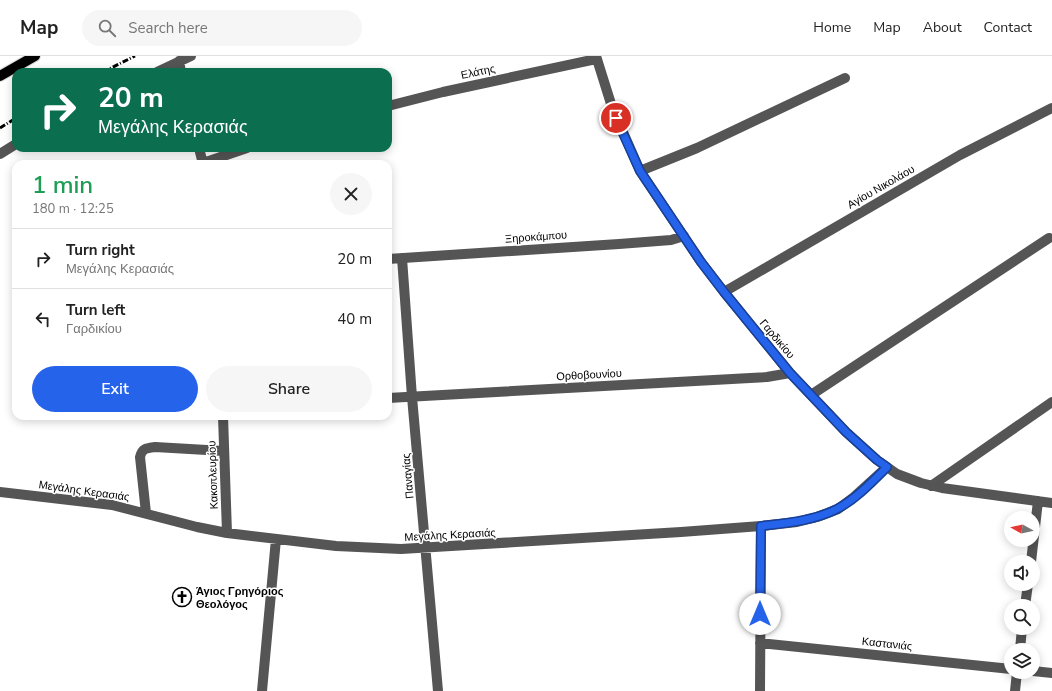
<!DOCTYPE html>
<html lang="en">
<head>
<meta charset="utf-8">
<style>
	:root { --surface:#fff; --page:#f6f6f6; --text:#222; --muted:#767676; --line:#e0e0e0; --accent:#2563eb }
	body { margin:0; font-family:"Nunito Sans",sans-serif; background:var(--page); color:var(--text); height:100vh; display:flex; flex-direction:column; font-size:15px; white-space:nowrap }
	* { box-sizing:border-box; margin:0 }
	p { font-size:13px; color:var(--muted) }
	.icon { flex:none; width:22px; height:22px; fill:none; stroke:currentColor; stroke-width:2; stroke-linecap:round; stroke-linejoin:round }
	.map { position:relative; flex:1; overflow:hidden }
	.details { position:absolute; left:12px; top:104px; width:380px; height:260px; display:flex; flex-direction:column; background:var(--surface); border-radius:12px; box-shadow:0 2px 10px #0003 }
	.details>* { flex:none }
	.guide { position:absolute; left:12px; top:12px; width:380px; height:84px; border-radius:12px; box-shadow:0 2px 10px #0003; background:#0b6e4f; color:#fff; overflow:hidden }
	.needle { width:26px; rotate:278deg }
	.tools { position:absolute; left:1004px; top:455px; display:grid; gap:8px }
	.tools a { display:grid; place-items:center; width:36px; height:36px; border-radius:50%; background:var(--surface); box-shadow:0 2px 10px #0003; font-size:20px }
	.pin { position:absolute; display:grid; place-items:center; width:34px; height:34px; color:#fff; margin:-17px; border:2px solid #fff; border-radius:50%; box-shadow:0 1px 4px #0007 }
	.me { position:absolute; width:44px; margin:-22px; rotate:0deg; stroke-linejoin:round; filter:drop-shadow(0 0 3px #0008) }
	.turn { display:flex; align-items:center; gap:14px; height:84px; padding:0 20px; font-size:18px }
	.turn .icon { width:52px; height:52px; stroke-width:2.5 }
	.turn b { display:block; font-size:28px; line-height:34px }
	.round { display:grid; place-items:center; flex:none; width:42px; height:42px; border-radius:21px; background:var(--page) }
	.overview { display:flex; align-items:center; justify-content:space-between; height:68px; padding:0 20px }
	h1 { font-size:24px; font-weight:600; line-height:30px; color:#1e9e55 }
	.action { display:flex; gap:8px; margin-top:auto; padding:8px 20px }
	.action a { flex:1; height:46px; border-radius:24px; background:var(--accent); color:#fff; font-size:16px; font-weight:600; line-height:46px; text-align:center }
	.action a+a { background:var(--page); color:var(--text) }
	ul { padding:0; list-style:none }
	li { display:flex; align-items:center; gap:12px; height:60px; padding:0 20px; border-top:1px solid var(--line) }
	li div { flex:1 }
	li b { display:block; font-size:15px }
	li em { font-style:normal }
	header { display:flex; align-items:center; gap:24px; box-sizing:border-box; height:56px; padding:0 20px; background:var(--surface); border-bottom:1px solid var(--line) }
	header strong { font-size:19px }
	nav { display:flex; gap:22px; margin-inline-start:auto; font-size:14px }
	.search { width:280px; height:36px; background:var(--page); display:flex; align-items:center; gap:10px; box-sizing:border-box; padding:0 14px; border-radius:22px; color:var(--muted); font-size:15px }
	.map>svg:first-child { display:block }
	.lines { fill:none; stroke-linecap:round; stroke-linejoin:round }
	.major-casing { stroke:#dbdbdb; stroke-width:12 }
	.minor { stroke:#555; stroke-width:10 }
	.major { stroke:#000; stroke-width:10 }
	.rail { stroke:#000; stroke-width:3; stroke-dasharray:6 2 1 2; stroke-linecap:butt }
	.route-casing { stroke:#184099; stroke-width:10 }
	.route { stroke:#2563eb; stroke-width:7 }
	.labels { text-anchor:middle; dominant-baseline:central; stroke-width:3; stroke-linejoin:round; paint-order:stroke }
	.street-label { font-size:11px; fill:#000; stroke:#fff }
	.poi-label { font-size:11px; font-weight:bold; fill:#000; stroke:#fff; text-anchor:start }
</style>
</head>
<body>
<header>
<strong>Map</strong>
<div class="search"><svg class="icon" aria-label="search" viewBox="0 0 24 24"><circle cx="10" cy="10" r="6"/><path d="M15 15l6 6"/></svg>Search here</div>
<nav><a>Home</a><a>Map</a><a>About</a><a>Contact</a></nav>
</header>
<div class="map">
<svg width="1052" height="635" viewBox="0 0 1052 635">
	<rect width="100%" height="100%" fill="#fff"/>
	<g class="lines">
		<g class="major-casing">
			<path id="major" d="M 0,20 L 35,0"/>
		</g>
		<path class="minor" d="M 596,0 L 612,51 L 640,115 L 701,206 L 724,236 L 790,317 L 846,376 L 877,404 L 897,418 L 921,427 L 942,432 L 1052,447
			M 179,5 L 181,16
			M 157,16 L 191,0
			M 388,50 L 443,36 L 596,3
			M 199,92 L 203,108
			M 0,98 L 16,88
			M 203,107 L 247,92
			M 640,115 L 697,92 L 845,22
			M 402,202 L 412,341 L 438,635
			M 388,203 L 619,188 L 671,184 L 684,180
			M 724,236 L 960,99 L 1052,52
			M 811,339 L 1049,182
			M 388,342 L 767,321 L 790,317
			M 223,360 L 227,477
			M 931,430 L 1052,346
			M 0,436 L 112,449 L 197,471 L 227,477 L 336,490 L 401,493 L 681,476 L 761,470 L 797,466 L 817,461 L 838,453 L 854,441 L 887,411
			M 146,457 L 140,401 C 142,392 147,392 155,391 L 224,395
			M 1031,506 L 1038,445
			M 1025,550 L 1028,528
			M 760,587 L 1011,613
			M 1020,594 L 1022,572
			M 1033,615 L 1052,617
			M 262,635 L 276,483
			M 760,635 L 761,470
			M 1015,635 L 1017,616"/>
		<use href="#major" class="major"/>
		<path class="rail" d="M 103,16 L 135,0
			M 0,72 L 16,62"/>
	</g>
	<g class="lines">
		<g class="route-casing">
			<path id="route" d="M 616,62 L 640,115 L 701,206 L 724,236 L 790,317 L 846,376 L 877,404 L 887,411 C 872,426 856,443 837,453 C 813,465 787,467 761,470 L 760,558"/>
		</g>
		<use href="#route" class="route"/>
	</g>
	<defs>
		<g id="church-ring" transform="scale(1)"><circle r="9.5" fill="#fff" stroke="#000" stroke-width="1.5"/><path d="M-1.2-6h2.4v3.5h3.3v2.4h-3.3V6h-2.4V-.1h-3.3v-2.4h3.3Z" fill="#000"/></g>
	</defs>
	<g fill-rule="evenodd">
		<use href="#church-ring" x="182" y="541"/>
	</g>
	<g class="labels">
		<g class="street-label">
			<text transform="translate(478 16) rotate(-12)">Ελάτης</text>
			<text transform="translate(881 131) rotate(-30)">Αγίου Νικολάου</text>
			<text transform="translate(536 181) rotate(-4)">Ξηροκάμπου</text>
			<text transform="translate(777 283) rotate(50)">Γαρδικίου</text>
			<text transform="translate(589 319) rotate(-3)">Ορθοβουνίου</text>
			<text transform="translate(213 419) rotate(-92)">Κακοπλευρίου</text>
			<text transform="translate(408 420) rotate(-95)">Παναγίας</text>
			<text transform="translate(84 435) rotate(8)">Μεγάλης Κερασιάς</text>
			<text transform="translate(450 479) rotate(-3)">Μεγάλης Κερασιάς</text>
			<text transform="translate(887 588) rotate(6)">Καστανιάς</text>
		</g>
		<g class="poi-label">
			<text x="196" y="535">Άγιος Γρηγόριος<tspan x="196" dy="13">Θεολόγος</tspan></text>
		</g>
	</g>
</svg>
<div class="tools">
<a><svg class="needle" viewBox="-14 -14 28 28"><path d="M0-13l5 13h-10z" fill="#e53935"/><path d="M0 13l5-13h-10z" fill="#767676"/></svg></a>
<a><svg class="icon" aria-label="sound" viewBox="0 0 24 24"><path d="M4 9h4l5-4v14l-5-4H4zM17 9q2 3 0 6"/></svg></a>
<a><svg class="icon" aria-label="search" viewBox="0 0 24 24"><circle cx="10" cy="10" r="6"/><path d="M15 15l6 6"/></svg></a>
<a><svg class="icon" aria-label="layers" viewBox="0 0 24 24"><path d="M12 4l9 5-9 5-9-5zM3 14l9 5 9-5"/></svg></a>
</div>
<div class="pin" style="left:616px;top:62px;background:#d93025"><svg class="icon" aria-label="arrive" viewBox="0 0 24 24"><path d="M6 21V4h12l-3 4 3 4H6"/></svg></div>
<svg class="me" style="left:760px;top:558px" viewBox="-20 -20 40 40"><circle r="19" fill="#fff"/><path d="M0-13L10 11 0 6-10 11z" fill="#2563eb"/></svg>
<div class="guide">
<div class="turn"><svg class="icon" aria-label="right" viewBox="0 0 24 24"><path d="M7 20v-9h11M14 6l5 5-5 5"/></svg><div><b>20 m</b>Μεγάλης Κερασιάς</div></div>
</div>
<section class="details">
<div class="overview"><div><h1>1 min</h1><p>180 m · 12:25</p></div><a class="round"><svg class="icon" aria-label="close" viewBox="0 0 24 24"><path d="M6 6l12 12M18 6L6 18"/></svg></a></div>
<ul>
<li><svg class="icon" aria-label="right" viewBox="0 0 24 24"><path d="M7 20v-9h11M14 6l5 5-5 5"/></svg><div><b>Turn right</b><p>Μεγάλης Κερασιάς</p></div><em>20 m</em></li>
<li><svg class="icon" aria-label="left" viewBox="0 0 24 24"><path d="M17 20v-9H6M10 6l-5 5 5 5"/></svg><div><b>Turn left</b><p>Γαρδικίου</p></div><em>40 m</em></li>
</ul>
<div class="action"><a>Exit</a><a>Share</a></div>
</section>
</div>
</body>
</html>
